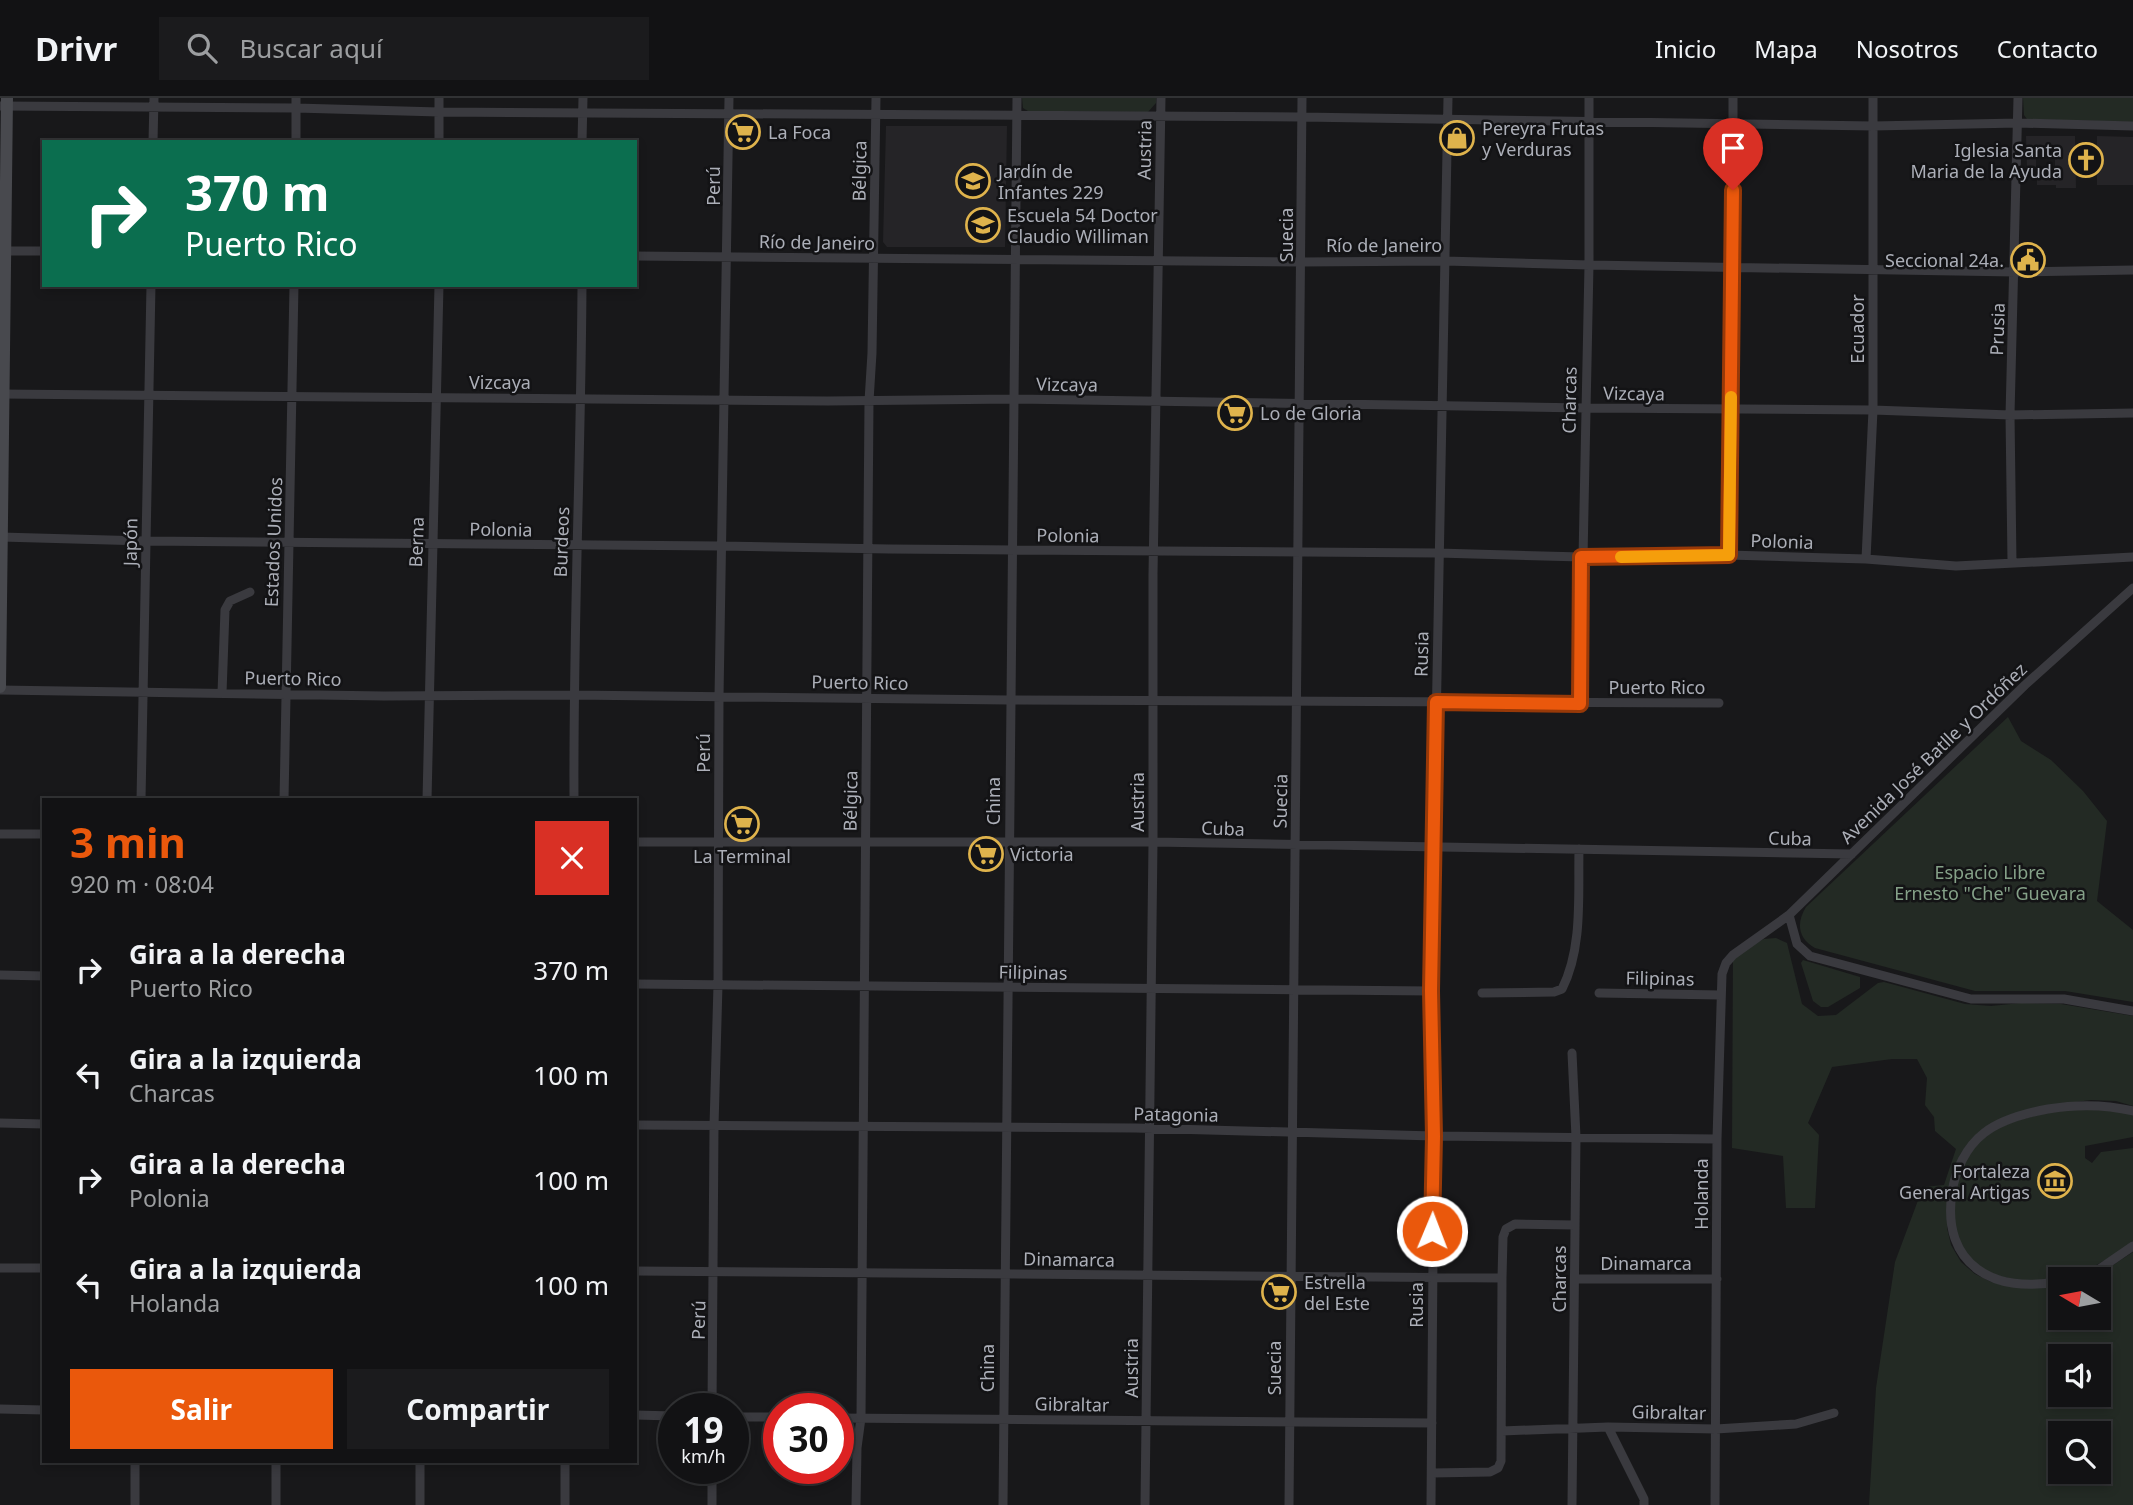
<!DOCTYPE html>
<html lang="es">
<head>
<meta charset="utf-8">
<style>
	:root { --surface:#121214; --page:#1b1b1d; --text:#f1f3f6; --muted:#9c9ea0; --line:#313234; --accent:#ea580c }
	body { margin:0; font-family:"Noto Sans",sans-serif; background:var(--page); color:var(--text); height:100vh; display:flex; flex-direction:column; font-size:26px; white-space:nowrap }
	* { box-sizing:border-box; margin:0 }
	p { font-size:23px; color:var(--muted) }
	.icon { flex:none; width:38px; height:38px; fill:none; stroke:currentColor; stroke-width:2; stroke-linecap:round; stroke-linejoin:round }
	.map { position:relative; flex:1; overflow:hidden }
	.panel { position:absolute; left:42px; top:700px; width:595px; height:665px; display:flex; flex-direction:column; background:var(--surface); border-radius:0px; box-shadow:0 4px 10px #0003,0 0 0 2px var(--line) }
	.panel>* { flex:none }
	.hud { position:absolute; left:42px; top:42px; width:595px; height:147px; border-radius:0px; box-shadow:0 4px 10px #0003,0 0 0 2px var(--line); background:#0b6e4f; color:#fff; overflow:hidden }
	.needle { width:46px; rotate:280deg }
	.buttons { position:absolute; left:2048px; top:1169px; display:grid; gap:14px }
	.buttons a { display:grid; place-items:center; width:63px; height:63px; border-radius:0px; background:var(--surface); box-shadow:0 4px 10px #0003,0 0 0 2px var(--line); font-size:35px }
	.speed { position:absolute; left:658px; top:1295px; display:flex; gap:14px; font-size:35px; font-weight:700; text-align:center }
	.speed>* { display:grid; place-content:center; width:91px; height:91px; border-radius:50%; background:var(--surface); box-shadow:0 4px 10px #0003,0 0 0 2px var(--line); line-height:1 }
	.speed small { font-size:18px; font-weight:400 }
	.speed .limit { border:10px solid #d22; background:#fff; color:#111 }
	.pin { position:absolute; display:grid; place-items:center; width:60px; height:60px; color:#fff; margin:-72px -30px; border-radius:50% 50% 50% 0; rotate:-45deg; box-shadow:0 0 7px #0007 }
	.pin .icon { rotate:45deg }
	.me { position:absolute; width:77px; margin:-38px; rotate:1deg; stroke-linejoin:round; filter:drop-shadow(0 0 5px #0008) }
	.turn { display:flex; align-items:center; gap:24px; height:147px; padding:0 28px; font-size:32px }
	.turn .icon { width:91px; height:91px; stroke-width:2.5 }
	.turn b { display:block; font-size:49px; line-height:60px }
	.round { display:grid; place-items:center; flex:none; width:74px; height:74px; border-radius:0px; background:var(--page) }
	.summary { display:flex; align-items:center; justify-content:space-between; height:119px; padding:0 28px }
	h1 { font-size:42px; font-weight:700; line-height:52px; color:var(--accent) }
	.cta { display:flex; gap:14px; margin-top:auto; padding:14px 28px }
	.cta a { flex:1; height:80px; border-radius:0px; background:var(--accent); color:#fff; font-size:28px; font-weight:700; line-height:80px; text-align:center }
	.cta a+a { background:var(--page); color:var(--text) }
	ul { padding:0; list-style:none }
	li { display:flex; align-items:center; gap:21px; height:105px; padding:0 28px }
	li div { flex:1 }
	li b { display:block; font-size:26px }
	li em { font-style:normal }
	header { display:flex; align-items:center; gap:42px; box-sizing:border-box; height:98px; padding:0 35px; background:var(--surface); border-bottom:2px solid var(--line) }
	header strong { font-size:33px }
	nav { display:flex; gap:38px; margin-inline-start:auto; font-size:24px }
	.search { width:490px; height:63px; background:var(--page); display:flex; align-items:center; gap:18px; box-sizing:border-box; padding:0 24px; border-radius:0px; color:var(--muted); font-size:26px }
	.map>svg:first-child { display:block }
	.built { fill:#252427 }
	.green { fill:#232a24; fill-rule:evenodd }
	.lines { fill:none; stroke-linecap:round; stroke-linejoin:round }
	.minor { stroke:#3a3a3f; stroke-width:9 }
	.secondary { stroke:#48494e; stroke-width:12 }
	.route-casing { stroke:#983908; stroke-width:18 }
	.route { stroke:#ea580c; stroke-width:12 }
	.slow { stroke:#f59e0b; stroke-width:12 }
	.labels { text-anchor:middle; dominant-baseline:central; stroke-width:5; stroke-linejoin:round; paint-order:stroke }
	.poi-label { font-size:18px; fill:#acafb8; stroke:#131315; text-anchor:start }
	.street-label { font-size:18px; fill:#acafb8; stroke:#131315 }
	.park-label { font-size:18px; fill:#85a188; stroke:#131315 }
</style>
</head>
<body>
<header>
<strong>Drivr</strong>
<div class="search"><svg class="icon" aria-label="search" viewBox="0 0 24 24"><circle cx="10" cy="10" r="6"/><path d="M15 15l6 6"/></svg>Buscar aquí</div>
<nav><a>Inicio</a><a>Mapa</a><a>Nosotros</a><a>Contacto</a></nav>
</header>
<div class="map">
<svg width="2133" height="1407" viewBox="0 0 2133 1407">
	<rect width="100%" height="100%" fill="#18181a"/>
	<path class="built" d="M 886,28 L 1007,28 L 1005,149 L 887,149 L 883,144 Z
		M 2026,38 L 2075,38 L 2076,90 L 2056,90 L 2056,87 L 2037,87 L 2037,77 L 2055,76 L 2055,59 L 2036,58 L 2036,69 L 2027,70 Z
		M 2097,38 L 2133,39 L 2133,87 L 2097,87 Z"/>
	<path class="green" d="M 1022,0 L 1156,0 L 1156,5 L 1148,14 L 1028,13 L 1023,10 Z
		M 2023,0 L 2133,0 L 2133,24 L 2027,21 L 2024,17 Z
		M 2008,619 L 2021,643 L 2051,662 L 2083,693 L 2107,723 L 2097,803 L 2133,832 L 2133,904 L 2065,893 L 1975,893 L 1815,850 C 1798,841 1796,825 1806,809 Z
		M 1776,840 L 1787,845 L 1802,906 L 1818,918 L 1836,917 L 1878,885 L 1884,884 L 1965,906 L 1991,908 L 2021,905 L 2061,906 L 2133,918 L 2133,1008 L 2116,1003 L 2091,1002 L 2045,1008 L 1968,1045 L 1960,1057 L 1947,1130 L 1951,1147 L 1961,1164 L 1975,1176 L 1991,1184 L 2007,1187 L 2060,1186 L 2060,1220 L 2098,1220 L 2098,1181 L 2081,1181 L 2110,1169 L 2133,1154 L 2133,1407 L 1869,1407 L 1876,1290 L 1895,1164 L 1923,1089 L 1944,1087 L 1956,1051 L 1935,1033 L 1934,1019 L 1925,1007 L 1927,980 L 1917,961 L 1892,961 L 1832,969 L 1808,1025 L 1819,1037 L 1815,1110 L 1786,1110 L 1783,1058 L 1732,1050 L 1733,856 L 1764,841 ZM 2060,1258 L 2098,1258 L 2098,1297 L 2060,1297 ZM 2060,1335 L 2098,1335 L 2098,1374 L 2060,1374 Z
		M 1803,862 L 1860,879 L 1860,890 L 1828,909 L 1821,909 L 1813,903 L 1801,865 Z
		M 2088,1009 L 2133,1016 L 2133,1039 L 2085,1048 L 2085,1060 L 2092,1065 L 2101,1054 L 2133,1050 L 2133,1144 C 2113,1158 2095,1170 2072,1177 C 2025,1190 1961,1183 1955,1124 C 1954,1112 1954,1103 1956,1092 C 1960,1076 1965,1056 1978,1044 C 2008,1018 2051,1015 2088,1009 Z"/>
	<g class="lines">
		<path class="minor" d="M 296,0 L 296,44
			M 0,8 L 296,10 L 439,14 L 1301,19 L 1873,28 L 2018,25 L 2133,28
			M 153,44 L 154,0
			M 439,44 L 439,0
			M 582,44 L 583,0
			M 0,153 L 44,153
			M 635,158 L 1301,164 L 1445,163 L 1589,167 L 2015,174 L 2133,172
			M 0,296 L 828,303 L 1014,301 L 1585,310 L 1873,312 L 2010,317 L 2133,315
			M 1,439 L 145,443 L 721,448 L 889,451 L 1438,455 L 1582,459 L 1729,457 L 1866,461 L 1956,468 L 2133,459
			M 1729,457 L 1733,169 L 1733,0
			M 1866,461 L 1873,312 L 1873,0
			M 2012,464 L 2010,317 L 2018,0
			M 2133,490 L 2025,587 L 1789,817 L 1797,846 L 1810,858 L 1971,901 L 2064,901 L 2133,913
			M 0,592 L 384,598 L 573,597 L 1009,602 L 1719,605
			M 222,595 L 225,512 L 230,503 L 250,494
			M 1580,606 L 1589,167 L 1589,0
			M 141,702 L 151,187
			M 284,702 L 294,187
			M 427,702 L 439,187
			M 574,702 C 573,530 581,359 582,187
			M 0,736 L 44,736
			M 635,744 L 1153,744 L 1852,756
			M 0,877 L 44,878
			M 635,886 L 1431,893
			M 1482,895 L 1554,894 L 1562,891 C 1583,850 1578,796 1579,751
			M 1599,895 L 1721,897
			M 1572,955 L 1576,1039 L 1572,1407
			M 0,1025 L 44,1026
			M 635,1027 L 1135,1030 L 1434,1038 L 1717,1041
			M 0,1170 L 44,1170
			M 635,1173 L 1502,1180
			M 1575,1181 L 1717,1181
			M 2068,1181 L 2098,1172 L 2133,1148
			M 2060,1183 C 1995,1197 1941,1167 1952,1095 C 1955,1072 1966,1049 1984,1035 C 2002,1021 2026,1015 2048,1011 C 2078,1006 2104,1006 2133,1013
			M 0,1311 L 44,1312
			M 712,1311 L 714,1028 L 718,887 L 719,599 L 729,0
			M 635,1317 L 674,1318
			M 733,1319 L 779,1319
			M 838,1320 L 1432,1325
			M 1608,1329 L 1644,1401 L 1644,1407
			M 1502,1333 L 1608,1329 L 1716,1331 L 1796,1326 L 1834,1315
			M 1432,1375 L 1490,1374 L 1498,1370 L 1501,1363 L 1502,1180 L 1503,1139 L 1506,1131 L 1515,1126 L 1575,1127
			M 135,1407 L 135,1363
			M 276,1407 L 276,1363
			M 420,1407 L 420,1363
			M 565,1407 L 565,1363
			M 712,1407 L 712,1370
			M 856,1407 L 857,1350 L 861,1320 C 863,981 865,642 869,303 L 872,255 L 876,0
			M 1003,1407 L 1017,0
			M 1145,1407 L 1153,744 L 1153,476 L 1161,0
			M 1289,1407 L 1302,0
			M 1431,1407 L 1434,1038 L 1431,893 L 1448,0
			M 1715,1407 L 1717,1041 L 1722,876 L 1726,865 L 1733,857 L 1789,817"/>
		<path class="secondary" d="M 0,589 L 7,0"/>
	</g>
	<g class="lines">
		<g class="route-casing">
			<path id="route" d="M 1432,1133 L 1434,1038 L 1431,893 L 1436,604 L 1580,606 L 1581,459 L 1729,457 L 1733,92"/>
		</g>
		<use href="#route" class="route"/>
		<path class="slow" d="M 1621,459 L 1729,457 L 1731,299"/>
	</g>
	<defs>
		<g id="supermarket-ring" transform="scale(1.75)"><circle r="9.5" fill="#131315" stroke="#dfb34c" stroke-width="1.5"/><path d="M-6-5.5h2.5l.6 2H6L4.5 2H-2.5L-4.4-4H-6ZM-1.5 3.2a1.3 1.3 0 1 0 .1 0ZM3 3.2a1.3 1.3 0 1 0 .1 0Z" fill="#dfb34c"/></g>
		<g id="shop-ring" transform="scale(1.75)"><circle r="9.5" fill="#131315" stroke="#dfb34c" stroke-width="1.5"/><path d="M-5-2.5h2.3a2.7 3.5 0 0 1 5.4 0H5L5.5 6h-11ZM-1.5-2.5h3a1.5 2.3 0 0 0-3 0Z" fill="#dfb34c"/></g>
		<g id="church-ring" transform="scale(1.75)"><circle r="9.5" fill="#131315" stroke="#dfb34c" stroke-width="1.5"/><path d="M-1.2-6h2.4v3.5h3.3v2.4h-3.3V6h-2.4V-.1h-3.3v-2.4h3.3Z" fill="#dfb34c"/></g>
		<g id="school-ring" transform="scale(1.75)"><circle r="9.5" fill="#131315" stroke="#dfb34c" stroke-width="1.5"/><path d="M0-5L7-2L0 1L-7-2ZM-4 1L0 2.5L4 1V4Q0 6-4 4Z" fill="#dfb34c"/></g>
		<g id="civic-ring" transform="scale(1.75)"><circle r="9.5" fill="#131315" stroke="#dfb34c" stroke-width="1.5"/><path d="M-.6-6.5H3V-4.5H.6V-3L4-1V1h2V6H-6V1h2V-1L-.6-3ZM-1.2 2.5V6h2.4V2.5Z" fill="#dfb34c"/></g>
		<g id="museum-ring" transform="scale(1.75)"><circle r="9.5" fill="#131315" stroke="#dfb34c" stroke-width="1.5"/><path d="M0-6L6-3V-2H-6V-3ZM-5-1h2V3h-2ZM-1-1h2V3h-2ZM3-1h2V3H3ZM-6 4H6V6H-6Z" fill="#dfb34c"/></g>
	</defs>
	<g fill-rule="evenodd">
		<use href="#supermarket-ring" x="743" y="34"/>
		<use href="#shop-ring" x="1457" y="40"/>
		<use href="#church-ring" x="2086" y="62"/>
		<use href="#school-ring" x="973" y="83"/>
		<use href="#school-ring" x="983" y="127"/>
		<use href="#civic-ring" x="2028" y="162"/>
		<use href="#supermarket-ring" x="1235" y="315"/>
		<use href="#supermarket-ring" x="742" y="726"/>
		<use href="#supermarket-ring" x="986" y="756"/>
		<use href="#museum-ring" x="2055" y="1083"/>
		<use href="#supermarket-ring" x="1279" y="1194"/>
	</g>
	<g class="labels">
		<g class="poi-label">
			<text x="1482" y="30">Pereyra Frutas<tspan x="1482" dy="21">y Verduras</tspan></text>
			<text x="768" y="34">La Foca</text>
			<text x="2062" y="52" text-anchor="end">Iglesia Santa<tspan x="2062" dy="21">Maria de la Ayuda</tspan></text>
			<text x="998" y="73">Jardín de<tspan x="998" dy="21">Infantes 229</tspan></text>
			<text x="1007" y="117">Escuela 54 Doctor<tspan x="1007" dy="21">Claudio Williman</tspan></text>
			<text x="2004" y="162" text-anchor="end">Seccional 24a.</text>
			<text x="1260" y="315">Lo de Gloria</text>
			<text x="1010" y="756">Victoria</text>
			<text x="742" y="758" text-anchor="middle">La Terminal</text>
			<text x="2030" y="1073" text-anchor="end">Fortaleza<tspan x="2030" dy="21">General Artigas</tspan></text>
			<text x="1304" y="1184">Estrella<tspan x="1304" dy="21">del Este</tspan></text>
		</g>
		<g class="street-label">
			<text transform="translate(1144 52) rotate(-89)">Austria</text>
			<text transform="translate(859 73) rotate(-89)">Bélgica</text>
			<text transform="translate(713 88) rotate(-90)">Perú</text>
			<text transform="translate(1286 137) rotate(-90)">Suecia</text>
			<text transform="translate(817 144) rotate(1)">Río de Janeiro</text>
			<text x="1384" y="147">Río de Janeiro</text>
			<text transform="translate(1857 231) rotate(-90)">Ecuador</text>
			<text transform="translate(1997 231) rotate(-88)">Prusia</text>
			<text x="500" y="284">Vizcaya</text>
			<text transform="translate(1067 286) rotate(1)">Vizcaya</text>
			<text transform="translate(1634 295) rotate(1)">Vizcaya</text>
			<text transform="translate(1569 302) rotate(-89)">Charcas</text>
			<text transform="translate(501 431) rotate(1)">Polonia</text>
			<text transform="translate(1068 437) rotate(1)">Polonia</text>
			<text transform="translate(1782 443) rotate(2)">Polonia</text>
			<text transform="translate(130 444) rotate(-89)">Japón</text>
			<text transform="translate(273 444) rotate(-88)">Estados Unidos</text>
			<text transform="translate(416 444) rotate(-88)">Berna</text>
			<text transform="translate(561 444) rotate(-88)">Burdeos</text>
			<text transform="translate(1421 556) rotate(-89)">Rusia</text>
			<text transform="translate(293 580) rotate(1)">Puerto Rico</text>
			<text transform="translate(860 584) rotate(1)">Puerto Rico</text>
			<text x="1657" y="589">Puerto Rico</text>
			<text transform="translate(703 655) rotate(-90)">Perú</text>
			<text transform="translate(1933 655) rotate(-44)">Avenida José Batlle y Ordóñez</text>
			<text transform="translate(850 703) rotate(-89)">Bélgica</text>
			<text transform="translate(993 703) rotate(-90)">China</text>
			<text transform="translate(1280 703) rotate(-89)">Suecia</text>
			<text transform="translate(1137 704) rotate(-90)">Austria</text>
			<text transform="translate(1223 730) rotate(2)">Cuba</text>
			<text transform="translate(1790 740) rotate(1)">Cuba</text>
			<text transform="translate(1033 874) rotate(1)">Filipinas</text>
			<text transform="translate(1660 880) rotate(1)">Filipinas</text>
			<text transform="translate(1176 1016) rotate(1)">Patagonia</text>
			<text transform="translate(1701 1096) rotate(-90)">Holanda</text>
			<text transform="translate(1069 1161) rotate(1)">Dinamarca</text>
			<text x="1646" y="1165">Dinamarca</text>
			<text transform="translate(1559 1181) rotate(-90)">Charcas</text>
			<text transform="translate(1416 1207) rotate(-90)">Rusia</text>
			<text transform="translate(698 1222) rotate(-89)">Perú</text>
			<text transform="translate(987 1270) rotate(-90)">China</text>
			<text transform="translate(1131 1270) rotate(-90)">Austria</text>
			<text transform="translate(1274 1270) rotate(-90)">Suecia</text>
			<text transform="translate(1072 1306) rotate(1)">Gibraltar</text>
			<text transform="translate(1669 1314) rotate(1)">Gibraltar</text>
		</g>
		<g class="park-label">
			<text x="1990" y="774">Espacio Libre<tspan x="1990" dy="21">Ernesto "Che" Guevara</tspan></text>
		</g>
	</g>
</svg>
<div class="buttons">
<a><svg class="needle" viewBox="-14 -14 28 28"><path d="M0-13l5 13h-10z" fill="#e53935"/><path d="M0 13l5-13h-10z" fill="#9c9ea0"/></svg></a>
<a><svg class="icon" aria-label="sound" viewBox="0 0 24 24"><path d="M4 9h4l5-4v14l-5-4H4zM17 9q2 3 0 6"/></svg></a>
<a><svg class="icon" aria-label="search" viewBox="0 0 24 24"><circle cx="10" cy="10" r="6"/><path d="M15 15l6 6"/></svg></a>
</div>
<div class="speed"><div>19<small>km/h</small></div><div class="limit">30</div></div>
<div class="pin" style="left:1733px;top:92px;background:#d93025"><svg class="icon" aria-label="arrive" viewBox="0 0 24 24"><path d="M6 21V4h12l-3 4 3 4H6"/></svg></div>
<svg class="me" style="left:1432px;top:1133px" viewBox="-20 -20 40 40"><circle r="17" fill="#ea580c" stroke="#fff" stroke-width="3"/><path d="M0-11L8 9 0 5-8 9z" fill="#fff"/></svg>
<div class="hud">
<div class="turn"><svg class="icon" aria-label="right" viewBox="0 0 24 24"><path d="M7 20v-9h11M14 6l5 5-5 5"/></svg><div><b>370 m</b>Puerto Rico</div></div>
</div>
<section class="panel">
<div class="summary"><div><h1>3 min</h1><p>920 m · 08:04</p></div><a class="round" style="background:#d93025;color:#fff"><svg class="icon" aria-label="close" viewBox="0 0 24 24"><path d="M6 6l12 12M18 6L6 18"/></svg></a></div>
<ul>
<li><svg class="icon" aria-label="right" viewBox="0 0 24 24"><path d="M7 20v-9h11M14 6l5 5-5 5"/></svg><div><b>Gira a la derecha</b><p>Puerto Rico</p></div><em>370 m</em></li>
<li><svg class="icon" aria-label="left" viewBox="0 0 24 24"><path d="M17 20v-9H6M10 6l-5 5 5 5"/></svg><div><b>Gira a la izquierda</b><p>Charcas</p></div><em>100 m</em></li>
<li><svg class="icon" aria-label="right" viewBox="0 0 24 24"><path d="M7 20v-9h11M14 6l5 5-5 5"/></svg><div><b>Gira a la derecha</b><p>Polonia</p></div><em>100 m</em></li>
<li><svg class="icon" aria-label="left" viewBox="0 0 24 24"><path d="M17 20v-9H6M10 6l-5 5 5 5"/></svg><div><b>Gira a la izquierda</b><p>Holanda</p></div><em>100 m</em></li>
</ul>
<div class="cta"><a>Salir</a><a>Compartir</a></div>
</section>
</div>
</body>
</html>
